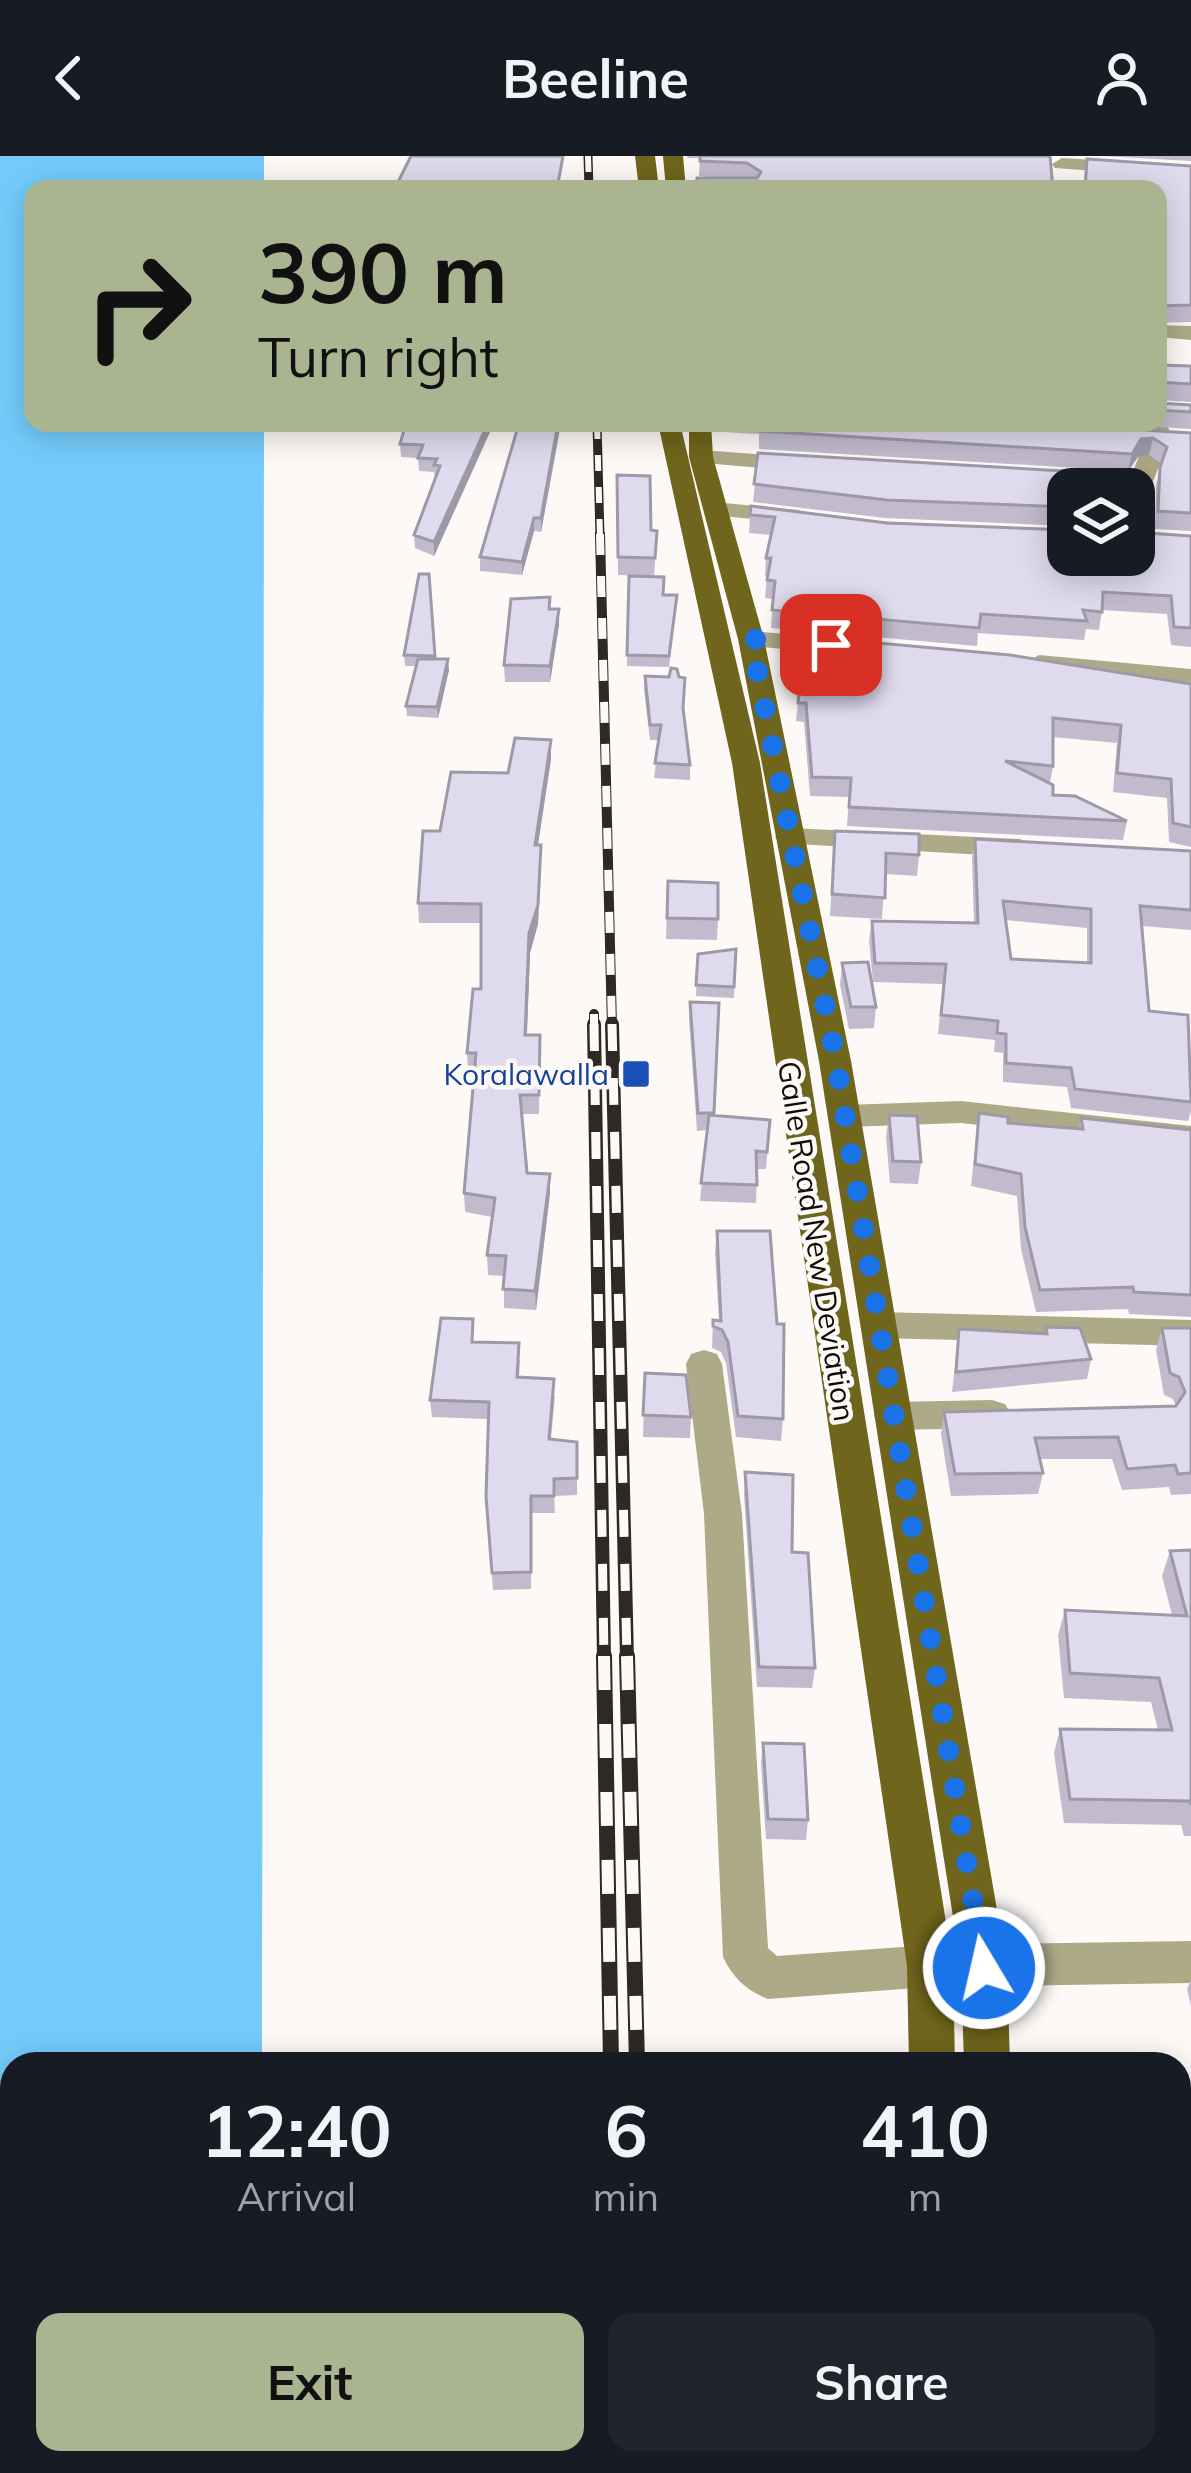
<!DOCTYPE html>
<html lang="en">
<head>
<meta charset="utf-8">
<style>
	:root { --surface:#171b24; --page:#20242c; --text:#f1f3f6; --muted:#9ea1a6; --accent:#aab490 }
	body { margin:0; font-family:Mulish,sans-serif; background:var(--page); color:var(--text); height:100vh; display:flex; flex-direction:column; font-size:45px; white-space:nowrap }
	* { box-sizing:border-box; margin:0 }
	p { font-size:39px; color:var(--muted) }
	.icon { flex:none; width:66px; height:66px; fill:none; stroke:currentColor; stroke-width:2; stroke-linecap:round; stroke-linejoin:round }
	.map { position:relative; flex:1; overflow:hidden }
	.side { position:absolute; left:0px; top:1896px; width:1191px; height:423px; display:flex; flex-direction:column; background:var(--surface); border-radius:36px 36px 0 0; box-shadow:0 6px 30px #0003 }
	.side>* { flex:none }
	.banner { position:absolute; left:24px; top:24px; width:1143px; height:252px; border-radius:24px; box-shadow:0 6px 30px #0003; background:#aab490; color:#111; overflow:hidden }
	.controls { position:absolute; left:1047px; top:312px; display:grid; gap:24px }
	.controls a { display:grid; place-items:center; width:108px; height:108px; border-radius:24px; background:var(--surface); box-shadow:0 6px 30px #0003; font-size:60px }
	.pin { position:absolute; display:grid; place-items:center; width:102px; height:102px; color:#fff; margin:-51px; border-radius:24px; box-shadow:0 6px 18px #0006 }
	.me { position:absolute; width:132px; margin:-66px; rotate:351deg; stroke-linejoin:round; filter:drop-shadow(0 0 9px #0008) }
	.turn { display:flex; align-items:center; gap:42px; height:252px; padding:0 36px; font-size:54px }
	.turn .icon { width:156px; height:156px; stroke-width:2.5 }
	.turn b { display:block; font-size:84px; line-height:102px }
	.eta { display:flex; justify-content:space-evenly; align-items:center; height:204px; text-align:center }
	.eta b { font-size:72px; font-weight:700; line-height:84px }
	.button { display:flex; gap:24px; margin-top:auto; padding:24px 36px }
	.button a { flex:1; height:138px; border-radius:24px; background:var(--accent); color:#111; font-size:48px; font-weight:700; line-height:138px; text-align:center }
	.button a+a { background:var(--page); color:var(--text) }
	header { display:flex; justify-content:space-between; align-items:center; height:156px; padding:0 36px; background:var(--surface); font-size:54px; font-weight:700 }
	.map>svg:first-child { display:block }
	.water { fill:#74cbfb }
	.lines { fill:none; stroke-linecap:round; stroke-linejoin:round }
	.minor { fill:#aea986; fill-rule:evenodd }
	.primary { fill:#70651c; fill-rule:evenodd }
	.rail-far3-casing { stroke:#2f2925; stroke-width:9 }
	.rail-far2-casing { stroke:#2f2925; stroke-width:10 }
	.rail-far1-casing { stroke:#2f2925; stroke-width:14 }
	.rail-casing { stroke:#2f2925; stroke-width:16 }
	.rail-far3 { stroke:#fdf9f7; stroke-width:6; stroke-dasharray:16; stroke-linecap:butt }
	.rail-far2 { stroke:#fdf9f7; stroke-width:8; stroke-dasharray:21; stroke-linecap:butt }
	.rail-far1 { stroke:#fdf9f7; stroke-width:9; stroke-dasharray:27; stroke-linecap:butt }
	.rail { stroke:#fdf9f7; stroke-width:12; stroke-dasharray:34; stroke-linecap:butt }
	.wall { fill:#c1bbcd; fill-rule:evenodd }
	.shaded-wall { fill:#9d99a7 }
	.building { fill:#e0daee; stroke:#9d99a7; stroke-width:3; fill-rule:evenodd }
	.route { stroke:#1a73e8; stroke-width:21; stroke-dasharray:0 37.8 }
	.transit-dot { fill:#1a4fb4; stroke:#fdf9f7; stroke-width:4.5 }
	.labels { text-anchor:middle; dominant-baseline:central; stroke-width:9; stroke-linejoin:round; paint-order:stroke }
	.transit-label { font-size:30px; fill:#164399; stroke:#fdf9f7; text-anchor:end }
	.street-label { font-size:30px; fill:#110b07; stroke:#fdf9f7 }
</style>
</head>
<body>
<header><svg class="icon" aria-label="back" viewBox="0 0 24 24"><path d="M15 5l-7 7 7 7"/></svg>Beeline<svg class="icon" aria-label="person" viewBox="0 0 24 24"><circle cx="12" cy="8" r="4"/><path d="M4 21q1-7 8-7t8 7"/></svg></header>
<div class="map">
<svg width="1191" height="2317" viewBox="0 0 1191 2317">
	<rect width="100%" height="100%" fill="#fdf9f7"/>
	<path class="water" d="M 0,0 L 264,0 L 264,33 L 33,33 L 33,267 L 264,267 L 262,1908 L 12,1908 L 12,2307 L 262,2307 L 262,2317 L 0,2317 Z"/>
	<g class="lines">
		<path class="minor" d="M 1062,2 L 1191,10 L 1191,22 L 1055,12 L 1052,8 Z
			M 676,24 L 746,27 L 756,33 L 668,33 L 669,26 Z
			M 1158,169 L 1191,170 L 1191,184 L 1158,181 Z
			M 1158,261 L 1167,267 L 1171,280 L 1152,328 L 1149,384 L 1137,391 L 1134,333 L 1128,333 L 1128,328 L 1147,280 L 1145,267 L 1158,267 Z
			M 701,294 L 805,302 L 817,309 L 805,316 L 693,306 L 693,296 Z
			M 713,346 L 799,354 L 811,361 L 799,368 L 704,358 L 704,348 Z
			M 751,475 L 835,482 L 848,490 L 835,498 L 742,489 L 738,483 L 742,477 Z
			M 1039,499 L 1191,513 L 1191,529 L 1030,513 L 1026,507 Z
			M 790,672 L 1020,683 L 1035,692 L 1020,701 L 780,687 L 775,681 Z
			M 961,945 L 1191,970 L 1191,992 L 961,967 L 845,971 L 833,968 L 828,960 L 833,952 L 845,949 Z
			M 879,1156 L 1191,1164 L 1191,1190 L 879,1182 L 866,1178 L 861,1169 L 866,1160 Z
			M 704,1194 L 717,1198 L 722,1208 L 742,1358 L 768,1792 L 777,1800 L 930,1789 L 1191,1785 L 1191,1827 L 930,1831 L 768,1843 C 747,1835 733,1822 723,1801 L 704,1358 L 686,1208 L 691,1198 Z
			M 992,1244 L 1005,1248 L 1011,1258 L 1005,1268 L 992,1272 L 893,1274 L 880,1270 L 874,1260 L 880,1250 L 893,1246 Z"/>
		<path class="primary" d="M 635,0 L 655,0 L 659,33 L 639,33 Z
			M 663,0 L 683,0 L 686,33 L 666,33 Z
			M 658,267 L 680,267 L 760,607 L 953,1810 L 955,1908 L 909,1908 L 907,1810 L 732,607 Z
			M 689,267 L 711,267 L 713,301 L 764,483 L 851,905 L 1007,1812 L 1010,1908 L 964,1908 L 961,1812 L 819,905 L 738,483 L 689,301 Z
			M 915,2307 L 967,2307 L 968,2317 L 916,2317 Z
			M 976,2307 L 1028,2307 L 1028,2317 L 976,2317 Z"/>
		<g class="rail-far3-casing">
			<path id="rail-far3" d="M 588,0 L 589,33
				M 597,267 L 600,381"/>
		</g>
		<g class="rail-far2-casing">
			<path id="rail-far2" d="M 600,378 L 612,871
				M 594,858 L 594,871"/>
		</g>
		<g class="rail-far1-casing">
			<path id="rail-far1" d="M 594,868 L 604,1503
				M 612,868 L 627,1503"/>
		</g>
		<g class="rail-casing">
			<path id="rail" d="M 604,1500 L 611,1908
				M 627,1500 L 637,1908
				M 617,2307 L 618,2317
				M 647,2307 L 647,2317"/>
		</g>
		<use href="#rail-far3" class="rail-far3"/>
		<use href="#rail-far2" class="rail-far2"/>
		<use href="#rail-far1" class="rail-far1"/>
		<use href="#rail" class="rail"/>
	</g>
	<path class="wall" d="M 687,0 L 1050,0 L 1053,33 L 696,33 L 697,22 L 723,22 L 699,20 L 700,2 L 688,2 Z
		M 1102,0 L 1191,0 L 1191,5 Z
		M 1087,3 L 1191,10 L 1191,166 L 1158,167 L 1158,33 L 1084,33 Z
		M 1158,209 L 1191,210 L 1191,246 L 1158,244 Z
		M 1158,247 L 1191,249 L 1191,273 L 1097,267 L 1158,267 Z
		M 406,267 L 494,267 L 434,400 L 415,392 L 414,379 L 435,323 L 434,316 L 419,315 L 418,302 L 401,301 L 400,288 Z
		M 561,267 L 541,376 L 534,375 L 522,419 L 480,415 L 480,401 Z
		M 725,267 L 1028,267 L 1191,277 L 1191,375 L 1155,373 L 1156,329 L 1161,307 L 1149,299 L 1138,301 L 1128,315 L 759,293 L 759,278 L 724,276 Z
		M 758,297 L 1068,333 L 1068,370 L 885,362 L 753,346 Z
		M 617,319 L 651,374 L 657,375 L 654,420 L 618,419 Z
		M 750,359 L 1191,380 L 1191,491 L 1171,489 L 1167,458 L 1102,454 L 1099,474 L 1086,473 L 1084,484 L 978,477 L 977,490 L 771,472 L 773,443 L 765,442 L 767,420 L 765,420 L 766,402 L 771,379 L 749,377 Z
		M 429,418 L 435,503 L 449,514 L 438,562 L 407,560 L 406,550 L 417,510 L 405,510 L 404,499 Z
		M 629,420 L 663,439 L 677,439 L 669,511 L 627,510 Z
		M 551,453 L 559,453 L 559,469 L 550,526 L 505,526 L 504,509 Z
		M 790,479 L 1191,528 L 1191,691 L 1169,686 L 1167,642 L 1113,636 L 1117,587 L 1053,581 L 1053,610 L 1050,627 L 1053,639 L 1127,665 L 1123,684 L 847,670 L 849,641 L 810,640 L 804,566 L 796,565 L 801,519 L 787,519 Z
		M 645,520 L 683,555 L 690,609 L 690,624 L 654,622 L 659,584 L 650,584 L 644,534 Z
		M 551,603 L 538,689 L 541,689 L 541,708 L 538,768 L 530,797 L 527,879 L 540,879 L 539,958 L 522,958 L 527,1017 L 550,1037 L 536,1154 L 504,1152 L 504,1120 L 488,1119 L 487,1099 L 492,1061 L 465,1056 L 464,1037 L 474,917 L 468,916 L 467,897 L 481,833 L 481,767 L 419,767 L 418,747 L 508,617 Z
		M 835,675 L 919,699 L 917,720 L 885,718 L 882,763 L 830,760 Z
		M 975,683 L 1191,695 L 1191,774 L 1142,770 L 1149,855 L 1191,910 L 1191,955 L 1188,965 L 1071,952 L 1067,931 L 1003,926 L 1003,897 L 994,896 L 995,884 L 938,878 L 943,828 L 873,826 L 869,784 L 872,765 L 974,767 L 972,702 ZM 1006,764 L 1087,772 L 1087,807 L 1011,803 Z
		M 668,725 L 718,763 L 717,784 L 666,783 Z
		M 736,793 L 734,842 L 696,840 L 698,798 Z
		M 842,807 L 876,851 L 874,872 L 849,873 L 840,829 Z
		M 690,846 L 719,847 L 714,960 L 770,964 L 766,1013 L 757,1013 L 756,1047 L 700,1045 L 707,974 L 697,975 L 689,863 Z
		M 979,957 L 1008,967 L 1079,972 L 1081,962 L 1191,974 L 1191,1161 L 1129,1158 L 1128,1153 L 1036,1156 L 1021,1093 L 1017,1040 L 971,1030 Z
		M 889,959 L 921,1006 L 918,1028 L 890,1027 L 886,981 Z
		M 717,1075 L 783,1263 L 781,1285 L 736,1281 L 726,1207 L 721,1196 L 712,1192 L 713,1164 L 719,1165 L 715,1097 Z
		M 1046,1171 L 1091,1203 L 1087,1223 L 952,1236 L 959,1173 L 1045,1178 Z
		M 1162,1172 L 1191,1172 L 1191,1338 L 1171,1339 L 1169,1331 L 1122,1334 L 1112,1303 L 1040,1303 L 1043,1317 L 1038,1338 L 951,1340 L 941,1278 L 944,1256 L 1176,1250 L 1173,1243 L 1164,1239 L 1156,1194 Z
		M 474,1186 L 520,1204 L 519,1221 L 555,1240 L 551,1283 L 577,1286 L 577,1339 L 554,1340 L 555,1357 L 532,1357 L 531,1433 L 493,1434 L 486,1340 L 488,1263 L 432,1261 L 430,1244 Z
		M 645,1217 L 691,1261 L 690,1282 L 643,1281 Z
		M 745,1316 L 815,1512 L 812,1532 L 757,1531 L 744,1338 Z
		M 1191,1394 L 1191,1680 L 1184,1680 L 1181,1669 L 1064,1667 L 1054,1597 L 1060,1573 L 1158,1574 L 1151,1546 L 1064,1542 L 1058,1479 L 1065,1454 L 1172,1459 L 1162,1420 L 1170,1395 Z
		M 763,1587 L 808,1664 L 806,1684 L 766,1683 L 761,1607 Z
		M 1191,1824 L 1191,1850 L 1187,1833 Z
		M 1179,2115 L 1191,2116 L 1191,2213 L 1179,2212 Z"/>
	<path class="shaded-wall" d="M 488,267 L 494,267 L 434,400 L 434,386 Z
		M 558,267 L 561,267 L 541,376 L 541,362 Z
		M 1153,282 L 1149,299 L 1138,301 L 1128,315 L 1132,298 L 1141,283 Z
		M 534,362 L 534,375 L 522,419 L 522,406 Z
		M 559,453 L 559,469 L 550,526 L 550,510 Z
		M 448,503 L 449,514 L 438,562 L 437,551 Z
		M 551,584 L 551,603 L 535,708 L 535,689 Z
		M 541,689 L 538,768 L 530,797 L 526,899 L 529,777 Z
		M 550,1018 L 550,1037 L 536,1154 L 535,1135 Z"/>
	<path class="building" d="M 411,0 L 563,0 L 557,33 L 395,32 Z
		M 700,0 L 1050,0 L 1053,33 L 702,33 L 702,29 L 696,29 L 697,22 L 757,22 L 761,16 L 747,7 L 700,5 Z
		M 1087,3 L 1191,10 L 1191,149 L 1158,150 L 1158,33 L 1085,33 Z
		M 1158,209 L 1191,210 L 1191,228 L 1158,226 L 1158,237 Z
		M 1158,247 L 1191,249 L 1191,256 L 1158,254 Z
		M 406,267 L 488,267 L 434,386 L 414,379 L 440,310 L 434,309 L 437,303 L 418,302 L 423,289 L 400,288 Z
		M 519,267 L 558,267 L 541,362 L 534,362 L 522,406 L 480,401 Z
		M 761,267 L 1028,267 L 1191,277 L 1191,357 L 1158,355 L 1160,311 L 1167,291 L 1153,282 L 1141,283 L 1132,298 L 760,275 Z
		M 758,297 L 1133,319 L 1133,333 L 1068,333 L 1068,351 L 887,344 L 754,328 Z
		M 617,319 L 650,320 L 651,374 L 657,375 L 655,402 L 618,401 Z
		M 751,350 L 887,367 L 1068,374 L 1068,399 L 1134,399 L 1134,374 L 1134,376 L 1191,380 L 1191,472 L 1174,471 L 1171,440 L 1103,436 L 1102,456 L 1083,454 L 1087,465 L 981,458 L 979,472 L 772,454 L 775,425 L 767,424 L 771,402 L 766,402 L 775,361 L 750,359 Z
		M 419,418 L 429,418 L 435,500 L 404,499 Z
		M 629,420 L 664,421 L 663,439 L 677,439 L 669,500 L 627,499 Z
		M 550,441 L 549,453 L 559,453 L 550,510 L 504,509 L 511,443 Z
		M 790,479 L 1010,499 L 1191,528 L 1191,671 L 1173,667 L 1171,623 L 1117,617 L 1121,569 L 1053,562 L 1053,610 L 1005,605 L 1053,629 L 1053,639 L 1075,640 L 1127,665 L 849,651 L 851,622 L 812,621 L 806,547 L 798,547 L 803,501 L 788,500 Z
		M 418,503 L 448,503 L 437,551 L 406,550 Z
		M 671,512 L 677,513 L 679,521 L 685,522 L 683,552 L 690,609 L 655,607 L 661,569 L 650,569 L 645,520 L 669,521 Z
		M 515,582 L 551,584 L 535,689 L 541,689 L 538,749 L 529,777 L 525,879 L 540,879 L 539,939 L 520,939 L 527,1017 L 550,1018 L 535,1135 L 503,1133 L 506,1100 L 487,1099 L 495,1042 L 464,1037 L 476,897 L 467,897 L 473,833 L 481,833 L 481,748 L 418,747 L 423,675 L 440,675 L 451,616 L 508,617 Z
		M 835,675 L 919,678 L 919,699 L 886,697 L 885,742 L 832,738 Z
		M 975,683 L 1191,695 L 1191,754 L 1140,750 L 1149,855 L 1188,859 L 1191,946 L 1075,933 L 1071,912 L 1006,907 L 1006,878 L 997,877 L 998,865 L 941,859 L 946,808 L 875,807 L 872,765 L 978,767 ZM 1003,745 L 1091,753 L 1091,807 L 1011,803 Z
		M 668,725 L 718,727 L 718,763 L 667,762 Z
		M 736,793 L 734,831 L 696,829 L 698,798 Z
		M 868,806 L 876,851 L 851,851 L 842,807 Z
		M 690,846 L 719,847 L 714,957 L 698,957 Z
		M 979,957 L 1008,961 L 1008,967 L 1083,973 L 1081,962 L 1191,974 L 1191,1139 L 1134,1136 L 1133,1131 L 1040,1134 L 1025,1071 L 1021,1018 L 975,1008 Z
		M 709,959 L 770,964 L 767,996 L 756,995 L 757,1029 L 701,1027 Z
		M 889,959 L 917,960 L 921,1006 L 893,1005 Z
		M 717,1075 L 770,1075 L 777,1168 L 784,1168 L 783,1263 L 738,1260 L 728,1186 L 722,1174 L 713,1170 L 713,1164 L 721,1165 Z
		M 441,1162 L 473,1163 L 472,1186 L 519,1187 L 517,1221 L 554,1223 L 549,1283 L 577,1286 L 577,1322 L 554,1323 L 554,1340 L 531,1340 L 531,1416 L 492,1417 L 486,1340 L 489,1246 L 430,1244 Z
		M 1046,1171 L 1080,1172 L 1091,1203 L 956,1216 L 959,1173 L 1047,1178 Z
		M 1162,1172 L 1191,1172 L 1191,1317 L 1178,1318 L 1175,1309 L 1127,1313 L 1118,1281 L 1035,1282 L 1043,1317 L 955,1318 L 944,1256 L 1176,1250 L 1185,1236 L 1179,1221 L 1170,1217 Z
		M 645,1217 L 686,1219 L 691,1261 L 643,1259 Z
		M 745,1316 L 793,1319 L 792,1396 L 808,1397 L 815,1512 L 759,1511 Z
		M 1191,1394 L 1191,1649 L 1190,1645 L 1070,1643 L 1060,1573 L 1172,1574 L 1159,1522 L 1070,1517 L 1065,1454 L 1187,1460 L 1170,1395 Z
		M 763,1587 L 804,1588 L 808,1664 L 768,1663 Z
		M 1179,2115 L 1191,2116 L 1191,2189 L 1179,2188 Z"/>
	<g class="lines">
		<path class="route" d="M 831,489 L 751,483 L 836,904 L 984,1812"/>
	</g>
	<rect class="transit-dot" x="621" y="903" width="30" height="30" rx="6"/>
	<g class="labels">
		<g class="transit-label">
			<text x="609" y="918">Koralawalla</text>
		</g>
		<g class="street-label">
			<text transform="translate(817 1085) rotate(81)">Galle Road New Deviation</text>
		</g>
	</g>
</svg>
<div class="controls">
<a><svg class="icon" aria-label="layers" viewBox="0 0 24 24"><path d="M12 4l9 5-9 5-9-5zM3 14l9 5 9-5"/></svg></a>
</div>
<div class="pin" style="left:831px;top:489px;background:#d93025"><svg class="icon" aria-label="arrive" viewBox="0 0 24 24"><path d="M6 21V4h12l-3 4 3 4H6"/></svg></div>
<svg class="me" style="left:984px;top:1812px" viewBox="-20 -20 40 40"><circle r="17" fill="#1a73e8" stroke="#fff" stroke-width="3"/><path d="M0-11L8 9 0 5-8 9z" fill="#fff"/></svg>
<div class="banner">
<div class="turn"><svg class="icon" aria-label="right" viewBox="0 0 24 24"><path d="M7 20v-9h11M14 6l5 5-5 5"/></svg><div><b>390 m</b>Turn right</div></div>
</div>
<section class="side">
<div class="eta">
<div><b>12:40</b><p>Arrival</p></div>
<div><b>6</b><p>min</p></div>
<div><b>410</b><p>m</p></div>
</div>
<div class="button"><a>Exit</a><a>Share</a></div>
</section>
</div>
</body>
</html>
